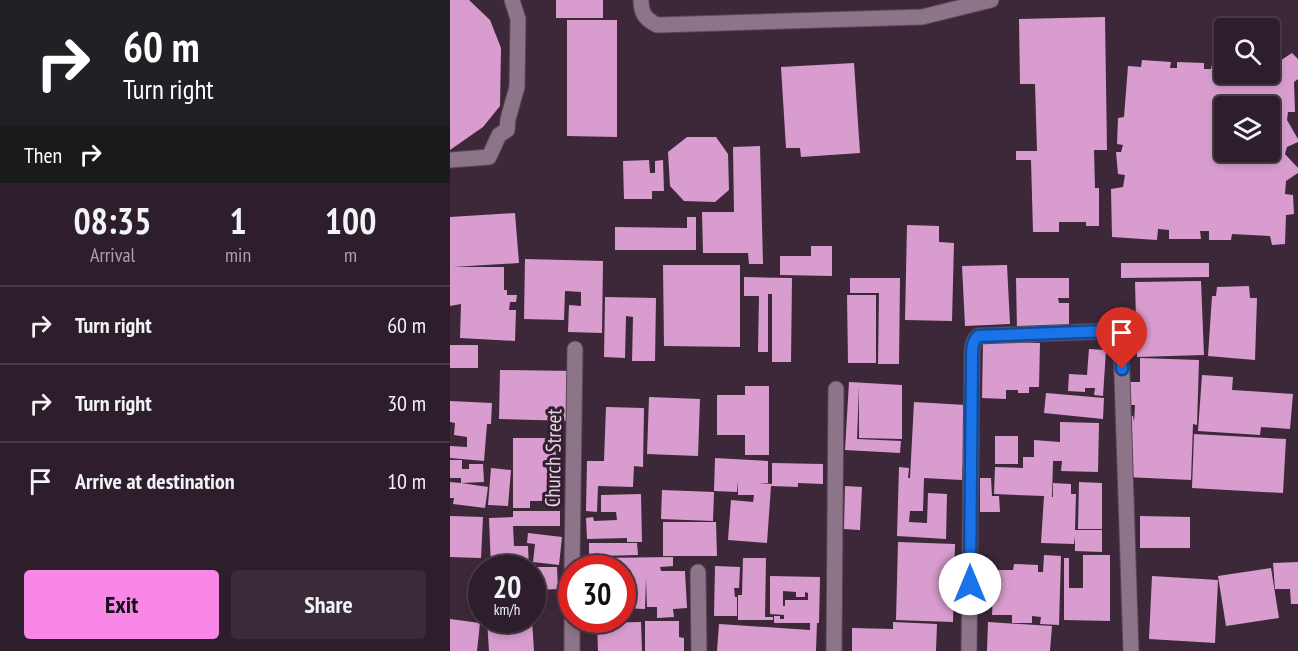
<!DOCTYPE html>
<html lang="en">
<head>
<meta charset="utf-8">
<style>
	:root { --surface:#2e1e2c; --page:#3a2b38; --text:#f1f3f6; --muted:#a7a2a9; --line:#493c48; --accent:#f987e8 }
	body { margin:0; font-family:"PT Sans Narrow",sans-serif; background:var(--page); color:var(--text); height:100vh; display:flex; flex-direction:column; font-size:22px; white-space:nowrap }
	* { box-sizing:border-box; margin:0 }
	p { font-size:20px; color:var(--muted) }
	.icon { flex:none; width:33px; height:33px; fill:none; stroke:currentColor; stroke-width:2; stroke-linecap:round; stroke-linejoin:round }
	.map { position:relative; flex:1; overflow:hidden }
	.details { display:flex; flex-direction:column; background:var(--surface); width:450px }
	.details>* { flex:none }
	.hud { background:#202124; color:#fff; overflow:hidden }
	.buttons { position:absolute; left:764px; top:18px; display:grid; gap:12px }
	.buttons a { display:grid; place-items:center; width:66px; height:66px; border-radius:6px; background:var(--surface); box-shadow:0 3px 9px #0003,0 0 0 2px var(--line); font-size:30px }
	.speed { position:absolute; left:18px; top:555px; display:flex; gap:12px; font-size:30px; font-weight:700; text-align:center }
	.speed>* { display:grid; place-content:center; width:78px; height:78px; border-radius:50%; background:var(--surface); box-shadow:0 3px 9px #0003,0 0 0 2px var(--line); line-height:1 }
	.speed small { font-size:15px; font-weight:400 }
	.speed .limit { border:9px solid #d22; background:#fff; color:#111 }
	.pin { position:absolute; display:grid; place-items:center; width:51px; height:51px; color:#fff; margin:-62px -26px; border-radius:50% 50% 50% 0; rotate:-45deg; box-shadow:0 0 6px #0007 }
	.pin .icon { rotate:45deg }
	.me { position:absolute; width:66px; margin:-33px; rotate:0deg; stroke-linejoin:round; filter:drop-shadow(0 0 4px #0008) }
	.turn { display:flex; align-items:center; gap:21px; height:126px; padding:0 24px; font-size:27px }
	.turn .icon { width:78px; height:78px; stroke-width:2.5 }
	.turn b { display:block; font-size:42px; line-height:51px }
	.then { display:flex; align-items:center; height:57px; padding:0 24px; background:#0003; gap:12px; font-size:22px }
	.eta { display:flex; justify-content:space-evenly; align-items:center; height:102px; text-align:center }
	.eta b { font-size:36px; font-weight:600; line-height:42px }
	.primary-button { display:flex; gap:12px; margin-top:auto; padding:12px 24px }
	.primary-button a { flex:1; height:69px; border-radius:6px; background:var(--accent); color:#111; font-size:24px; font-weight:600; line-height:69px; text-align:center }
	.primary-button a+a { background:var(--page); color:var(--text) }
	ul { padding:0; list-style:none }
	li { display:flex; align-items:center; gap:18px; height:78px; padding:0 24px; border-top:2px solid var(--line) }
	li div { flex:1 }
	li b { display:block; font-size:22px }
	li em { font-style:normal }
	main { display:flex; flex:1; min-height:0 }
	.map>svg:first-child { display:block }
	.building { fill:#d89dce; fill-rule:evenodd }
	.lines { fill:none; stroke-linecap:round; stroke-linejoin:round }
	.minor-casing { stroke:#594756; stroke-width:17 }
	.minor { stroke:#8e7489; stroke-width:15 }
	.route-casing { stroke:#114b97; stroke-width:15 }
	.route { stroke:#1a73e8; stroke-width:10 }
	.labels { text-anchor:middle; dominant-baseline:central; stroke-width:6; stroke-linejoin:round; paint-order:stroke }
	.street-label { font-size:21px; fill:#e2d4df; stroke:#331e2f }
</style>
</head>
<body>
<main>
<section class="details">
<div class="hud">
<div class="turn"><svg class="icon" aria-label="right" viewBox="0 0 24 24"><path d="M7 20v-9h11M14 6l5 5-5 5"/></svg><div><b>60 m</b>Turn right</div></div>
<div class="then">Then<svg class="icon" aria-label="right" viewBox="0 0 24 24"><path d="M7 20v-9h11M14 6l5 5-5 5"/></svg></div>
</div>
<div class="eta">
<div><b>08:35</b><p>Arrival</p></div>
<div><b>1</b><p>min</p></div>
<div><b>100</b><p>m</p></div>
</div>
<ul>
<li><svg class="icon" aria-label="right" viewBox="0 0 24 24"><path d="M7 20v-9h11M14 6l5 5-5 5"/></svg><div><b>Turn right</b></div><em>60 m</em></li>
<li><svg class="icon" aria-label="right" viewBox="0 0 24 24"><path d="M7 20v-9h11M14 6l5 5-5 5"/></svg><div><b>Turn right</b></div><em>30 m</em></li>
<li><svg class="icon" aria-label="arrive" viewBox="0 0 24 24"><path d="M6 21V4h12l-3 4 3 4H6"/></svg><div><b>Arrive at destination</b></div><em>10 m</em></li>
</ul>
<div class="primary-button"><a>Exit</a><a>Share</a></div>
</section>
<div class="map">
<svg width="848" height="651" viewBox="0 0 848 651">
	<rect width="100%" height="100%" fill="#3d283a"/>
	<path class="building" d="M 0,0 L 19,0 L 40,20 L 51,48 L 50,106 L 33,127 L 0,150 Z
		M 106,0 L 153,0 L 153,18 L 106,18 Z
		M 655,17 L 657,150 L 644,150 L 645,188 L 649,188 L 649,226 L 636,226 L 636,222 L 609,222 L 609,232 L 583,232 L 581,160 L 566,160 L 566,151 L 587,151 L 585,84 L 570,84 L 569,19 Z
		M 117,20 L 167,20 L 167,137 L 117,136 Z
		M 842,53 L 848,59 L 848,79 L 844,82 L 845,112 L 838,112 L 837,120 L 848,139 L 848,142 L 837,147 L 835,154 L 848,168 L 848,173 L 836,181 L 835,194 L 843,195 L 844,214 L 836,215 L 835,244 L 822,245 L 820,236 L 782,234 L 781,240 L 759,240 L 759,231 L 750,231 L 751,239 L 719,239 L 719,230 L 708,229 L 707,240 L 662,237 L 661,189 L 673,187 L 675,175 L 668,174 L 666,152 L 671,152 L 673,145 L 667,144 L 668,118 L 674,117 L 678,66 L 691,67 L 692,60 L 721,62 L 720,68 L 727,68 L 727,62 L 754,63 L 754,69 L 761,69 L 762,64 L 774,64 L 774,74 L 819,74 L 819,64 L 825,64 ZM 774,106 L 819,106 L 819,152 L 774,152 Z
		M 404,63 L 410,153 L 351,157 L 350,148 L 336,148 L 331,67 Z
		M 237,137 L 266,137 L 278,154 L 279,190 L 265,202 L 234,201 L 220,186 L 218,152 Z
		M 310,146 L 313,264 L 299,264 L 298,253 L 253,253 L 252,212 L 284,212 L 283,147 Z
		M 199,160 L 200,173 L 205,173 L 205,161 L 213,160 L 214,191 L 202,191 L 202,199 L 174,199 L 173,161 Z
		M 65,213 L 69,263 L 3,267 L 54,267 L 54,290 L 57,290 L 57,295 L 67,295 L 66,302 L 60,302 L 59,310 L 66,310 L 65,341 L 10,338 L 11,304 L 0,306 L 0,217 Z
		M 237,217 L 246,217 L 246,250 L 165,250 L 165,227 L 237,228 Z
		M 457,225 L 489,226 L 489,242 L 504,243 L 502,321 L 455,320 Z
		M 361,246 L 382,246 L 382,276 L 330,275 L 330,256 L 361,256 Z
		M 75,259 L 153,261 L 152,333 L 118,332 L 119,305 L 131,306 L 131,292 L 115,291 L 114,320 L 74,319 Z
		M 671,263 L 759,263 L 759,277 L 671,278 Z
		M 213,265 L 290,265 L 290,347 L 214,346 Z
		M 557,265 L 560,324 L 515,326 L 512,266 Z
		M 294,277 L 342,278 L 341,362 L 322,362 L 322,294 L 318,294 L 318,352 L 308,352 L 309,296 L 294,296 Z
		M 400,278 L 450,278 L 449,364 L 428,364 L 429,293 L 400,293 Z
		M 566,278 L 619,278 L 619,298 L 608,298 L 609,303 L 619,303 L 619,330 L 567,330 Z
		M 751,281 L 754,355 L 687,357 L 685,282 Z
		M 799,286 L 800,298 L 807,298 L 805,360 L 758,356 L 762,296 L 766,296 L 767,287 Z
		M 397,295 L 426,295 L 426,363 L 398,363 Z
		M 155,297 L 206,298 L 205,361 L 182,361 L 183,317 L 176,316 L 175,358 L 154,357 Z
		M 533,341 L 590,343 L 589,387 L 579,387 L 579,393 L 568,393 L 568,390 L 556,390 L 556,399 L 532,398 Z
		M 0,345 L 28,345 L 28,368 L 0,368 Z
		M 639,349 L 656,350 L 653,396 L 644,395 L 645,388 L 635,388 L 635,392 L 618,391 L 619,374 L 637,375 Z
		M 690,358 L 749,360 L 747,425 L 743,424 L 741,480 L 676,477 L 678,415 L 683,416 L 684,422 L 685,405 L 679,405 L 680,382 L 690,382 Z
		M 50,370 L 124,371 L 123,421 L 49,419 Z
		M 752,375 L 783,377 L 782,390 L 843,394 L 840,429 L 811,427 L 810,435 L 748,431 Z
		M 399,382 L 452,385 L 452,439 L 409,438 L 409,386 L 407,439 L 451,441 L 450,453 L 395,450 Z
		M 295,386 L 319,386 L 319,455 L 295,455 L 295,435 L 267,435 L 267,395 L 295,395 Z
		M 596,393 L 654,398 L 653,419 L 594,413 Z
		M 199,397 L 250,399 L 248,456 L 197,454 Z
		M 0,401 L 42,403 L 41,424 L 37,424 L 34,461 L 0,458 L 0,446 L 17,447 L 17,437 L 4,435 L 5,423 L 0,422 Z
		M 464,402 L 516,405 L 512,480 L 474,478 L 473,511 L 460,511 L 459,522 L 477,523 L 478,493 L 497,494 L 496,539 L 447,536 L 449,467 L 459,468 L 458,478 L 460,478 Z
		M 156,407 L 194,408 L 193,467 L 184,466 L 183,487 L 148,486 L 147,512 L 136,511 L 137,461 L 154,461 Z
		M 610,422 L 649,423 L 648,472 L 611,471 L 612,461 L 603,461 L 602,497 L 603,497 L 603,483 L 621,484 L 621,494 L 626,494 L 625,530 L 652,530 L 652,552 L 625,551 L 625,536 L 624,544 L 591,543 L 594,496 L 544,494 L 545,467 L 573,468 L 573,457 L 584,457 L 584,440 L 610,442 Z
		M 744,434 L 836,439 L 833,493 L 742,488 Z
		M 545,436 L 568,436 L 568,464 L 545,464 Z
		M 63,438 L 106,438 L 106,501 L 80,501 L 80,508 L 63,508 Z
		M 265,458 L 318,461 L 318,483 L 308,483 L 322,484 L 322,463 L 373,464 L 373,484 L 348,483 L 348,487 L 321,486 L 317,543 L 278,540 L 281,500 L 303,502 L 304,495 L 288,495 L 288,481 L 287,492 L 264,491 Z
		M 0,460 L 12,460 L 12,469 L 19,469 L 19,464 L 33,464 L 34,482 L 11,483 L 38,487 L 35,508 L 3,504 L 4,498 L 0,498 L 0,482 L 11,483 L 11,478 L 0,478 Z
		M 41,468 L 61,470 L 58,506 L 38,505 Z
		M 530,478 L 541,478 L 542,496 L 549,496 L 550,512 L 530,512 Z
		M 629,482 L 652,483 L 652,529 L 628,529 Z
		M 395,486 L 412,487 L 410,530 L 394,529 Z
		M 212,490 L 264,492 L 263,521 L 211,519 Z
		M 191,494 L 192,542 L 177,542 L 177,538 L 137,539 L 136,518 L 143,517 L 144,521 L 167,520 L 166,512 L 151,512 L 151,495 Z
		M 63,511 L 110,511 L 110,526 L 63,526 L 64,546 L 78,546 L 79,568 L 41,568 L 39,518 L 63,517 Z
		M 0,516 L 33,517 L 31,558 L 0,557 Z
		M 690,516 L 740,517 L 740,548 L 690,548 Z
		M 213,522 L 266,522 L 267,556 L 213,556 Z
		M 78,533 L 112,537 L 109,565 L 83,562 L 85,544 L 77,543 Z
		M 448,542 L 505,544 L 503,622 L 446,620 Z
		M 139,543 L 187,543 L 188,555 L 149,556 L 149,558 L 223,557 L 223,566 L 210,567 L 211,571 L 235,571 L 237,608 L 223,609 L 224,617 L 207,618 L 207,607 L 197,607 L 196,578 L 195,609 L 172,608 L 172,576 L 181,576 L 180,569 L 150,568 L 150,566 L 139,565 Z
		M 594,555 L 611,556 L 609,625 L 590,624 L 591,617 L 582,616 L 582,623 L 562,623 L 562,615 L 542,615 L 544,570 L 563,570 L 564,564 L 588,565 L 588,572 L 593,572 Z
		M 633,555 L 660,555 L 660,621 L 614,620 L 614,558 L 619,558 L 619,588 L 633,588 Z
		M 293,558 L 316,558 L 315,617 L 323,617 L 323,620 L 288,620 L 288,595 L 292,595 Z
		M 848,562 L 848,604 L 841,604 L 840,589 L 825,589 L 823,563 Z
		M 265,566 L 290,567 L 289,588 L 284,588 L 285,597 L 287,597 L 287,616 L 264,616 Z
		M 86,567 L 107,567 L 108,589 L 87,590 Z
		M 821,568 L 829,618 L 776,626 L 768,576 Z
		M 320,576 L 370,577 L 369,623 L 367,623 L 366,651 L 267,651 L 269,624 L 360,630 L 360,623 L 324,623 L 324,616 L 330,616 L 330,619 L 334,619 L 334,615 L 320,614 ZM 333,591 L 346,592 L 346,597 L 355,597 L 355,592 L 358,593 L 358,600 L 335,600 L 335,606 L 333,606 Z
		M 702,576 L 768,580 L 765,643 L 699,639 Z
		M 0,619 L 30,623 L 27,651 L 0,651 Z
		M 37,620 L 82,620 L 84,651 L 39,651 Z
		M 195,621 L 229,621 L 229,637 L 234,638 L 234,651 L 195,651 Z
		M 191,622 L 192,651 L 148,651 L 147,623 Z
		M 443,622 L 487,624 L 486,651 L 402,651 L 402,628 L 443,629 Z
		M 538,622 L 602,626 L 600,651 L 537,651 Z"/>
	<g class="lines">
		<g class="minor-casing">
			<path id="minor" d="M 191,0 C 191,13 195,19 207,25 L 472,17 L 541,0
				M 0,160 L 39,157 L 49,135 L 57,130 L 58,119 L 67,87 L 68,19 L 62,0
				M 122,568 L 125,349
				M 248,572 L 249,651
				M 122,651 L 122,620
				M 384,651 L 386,389
				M 519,651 L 522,357 C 522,349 522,342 528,336 L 658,331 L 666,336 L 671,345 L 681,651"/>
		</g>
		<use href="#minor" class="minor"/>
	</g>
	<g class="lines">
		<g class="route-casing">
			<path id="route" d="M 520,584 L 522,357 C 522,349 522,342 528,336 L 658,331 C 674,341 671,352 672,369"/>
		</g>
		<use href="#route" class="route"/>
	</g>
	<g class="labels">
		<g class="street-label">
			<text transform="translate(103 458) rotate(-89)">Church Street</text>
		</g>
	</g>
</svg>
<div class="buttons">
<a><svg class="icon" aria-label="search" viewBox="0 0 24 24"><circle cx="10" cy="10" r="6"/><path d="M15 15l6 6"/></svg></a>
<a><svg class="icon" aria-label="layers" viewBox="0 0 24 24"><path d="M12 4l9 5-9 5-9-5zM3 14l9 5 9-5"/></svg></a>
</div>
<div class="speed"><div>20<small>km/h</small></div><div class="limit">30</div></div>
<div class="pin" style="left:672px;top:369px;background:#d93025"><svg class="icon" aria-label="arrive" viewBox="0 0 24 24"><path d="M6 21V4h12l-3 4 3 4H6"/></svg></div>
<svg class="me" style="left:520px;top:584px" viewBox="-20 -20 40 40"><circle r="19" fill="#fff"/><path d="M0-13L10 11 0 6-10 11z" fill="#1a73e8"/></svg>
</div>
</main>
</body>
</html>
